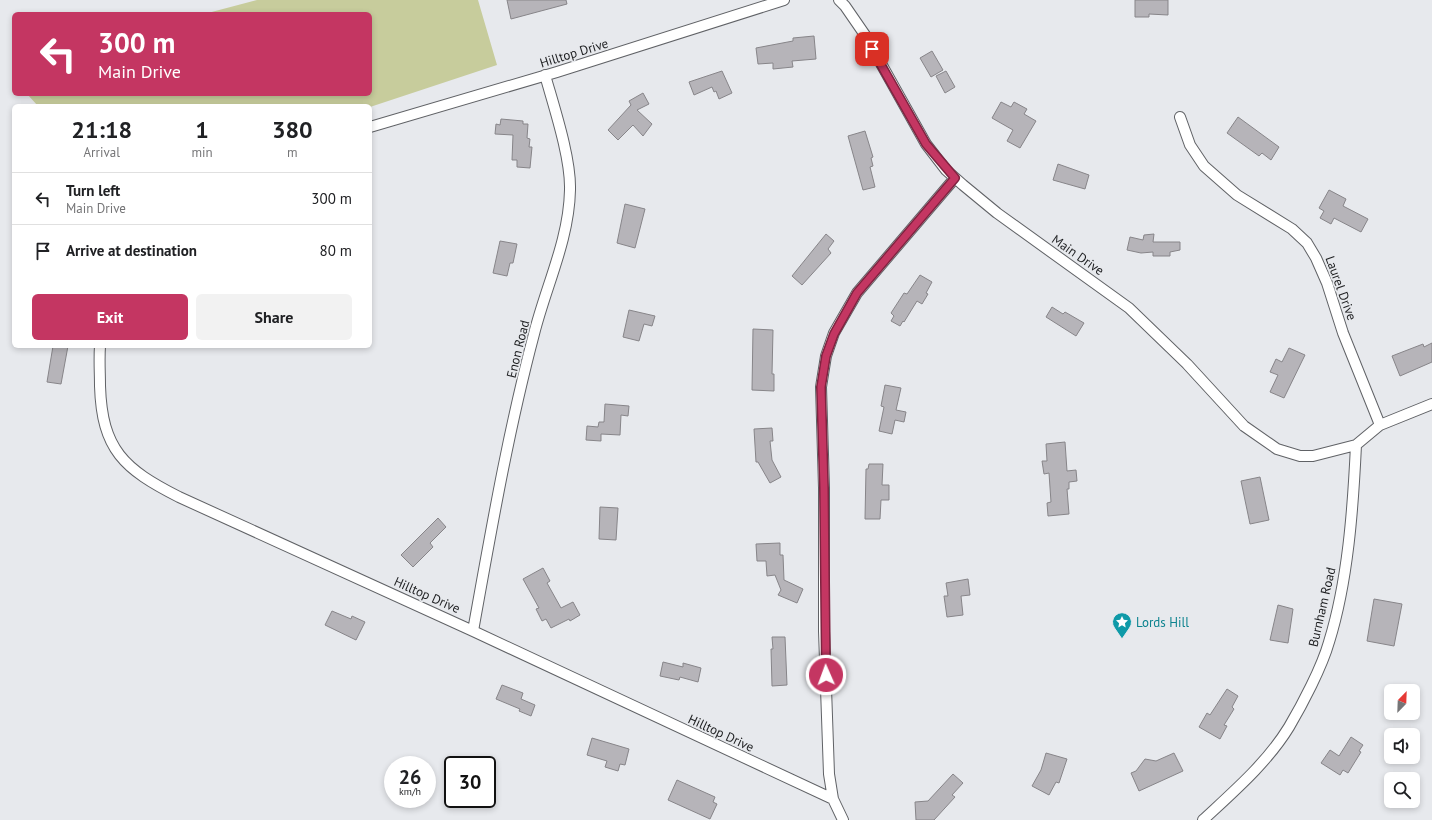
<!DOCTYPE html>
<html lang="en">
<head>
<meta charset="utf-8">
<style>
	:root { --surface:#fff; --page:#f2f2f2; --text:#202124; --muted:#757577; --line:#e0e0e0; --accent:#c43662 }
	body { margin:0; font-family:"PT Sans",sans-serif; background:var(--page); color:var(--text); height:100vh; display:flex; flex-direction:column; font-size:15px; white-space:nowrap }
	* { box-sizing:border-box; margin:0 }
	p { font-size:13px; color:var(--muted) }
	.icon { flex:none; width:22px; height:22px; fill:none; stroke:currentColor; stroke-width:2; stroke-linecap:round; stroke-linejoin:round }
	.map { position:relative; flex:1; overflow:hidden }
	.sheet { position:absolute; left:12px; top:104px; width:360px; height:244px; display:flex; flex-direction:column; background:var(--surface); border-radius:6px; box-shadow:0 2px 6px #0003 }
	.sheet>* { flex:none }
	.guide { position:absolute; left:12px; top:12px; width:360px; height:84px; border-radius:6px; box-shadow:0 2px 6px #0003; background:#c43662; color:#fff; overflow:hidden }
	.needle { width:26px; rotate:23deg }
	.buttons { position:absolute; left:1384px; top:684px; display:grid; gap:8px }
	.buttons a { display:grid; place-items:center; width:36px; height:36px; border-radius:6px; background:var(--surface); box-shadow:0 2px 6px #0003; font-size:20px }
	.speed { position:absolute; left:384px; top:756px; display:flex; gap:8px; font-size:20px; font-weight:700; text-align:center }
	.speed>* { display:grid; place-content:center; width:52px; height:52px; border-radius:50%; background:var(--surface); box-shadow:0 2px 6px #0003; line-height:1 }
	.speed small { font-size:10px; font-weight:400 }
	.speed .limit { border:2px solid #111; border-radius:6px; background:#fff; color:#111 }
	.pin { position:absolute; display:grid; place-items:center; width:34px; height:34px; color:#fff; margin:-17px; border-radius:8px; box-shadow:0 2px 6px #0006 }
	.me { position:absolute; width:44px; margin:-22px; rotate:358deg; stroke-linejoin:round; filter:drop-shadow(0 0 3px #0008) }
	.turn { display:flex; align-items:center; gap:14px; height:84px; padding:0 20px; font-size:18px }
	.turn .icon { width:52px; height:52px; stroke-width:2.5 }
	.turn b { display:block; font-size:28px; line-height:34px }
	.eta { display:flex; justify-content:space-evenly; align-items:center; height:68px; text-align:center }
	.eta b { font-size:24px; font-weight:700; line-height:28px }
	.action { display:flex; gap:8px; margin-top:auto; padding:8px 20px }
	.action a { flex:1; height:46px; border-radius:6px; background:var(--accent); color:#fff; font-size:16px; font-weight:700; line-height:46px; text-align:center }
	.action a+a { background:var(--page); color:var(--text) }
	ul { padding:0; list-style:none }
	li { display:flex; align-items:center; gap:12px; height:52px; padding:0 20px; border-top:1px solid var(--line) }
	li div { flex:1 }
	li b { display:block; font-size:15px }
	li em { font-style:normal }
	.map>svg:first-child { display:block }
	.green { fill:#c7cc9c }
	.building { fill:#b6b4b9; stroke:#878589 }
	.lines { fill:none; stroke-linecap:round; stroke-linejoin:round }
	.minor-casing { stroke:#606266; stroke-width:12 }
	.minor { stroke:#fff; stroke-width:10 }
	.route-casing { stroke:#7f2340; stroke-width:10 }
	.route { stroke:#c43662; stroke-width:7 }
	.labels { text-anchor:middle; dominant-baseline:central; stroke-width:3.5; stroke-linejoin:round; paint-order:stroke }
	.street-label { font-size:13px; fill:#1d1e20; stroke:#e7e9ed }
	.culture-label { font-size:13px; fill:#0d838f; stroke:#e7e9ed; text-anchor:start }
</style>
</head>
<body>
<div class="map">
<svg width="1432" height="820" viewBox="0 0 1432 820">
	<rect width="100%" height="100%" fill="#e7e9ed"/>
	<path class="green" d="M 257,0 L 478,0 L 497,65 L 370,107 L 38,106 L 27,94 L 370,94 L 370,14 L 204,14 Z"/>
	<path class="building" d="M 507,0 L 566,0 L 567,4 L 511,19 Z
		M 1135,0 L 1168,0 L 1168,15 L 1149,14 L 1149,17 L 1135,17 Z
		M 814,36 L 816,59 L 792,61 L 793,67 L 773,69 L 773,63 L 758,64 L 756,48 L 793,41 L 793,38 Z
		M 932,51 L 943,70 L 931,77 L 920,58 Z
		M 722,71 L 732,93 L 719,99 L 716,91 L 714,92 L 712,87 L 694,95 L 689,82 Z
		M 946,71 L 955,87 L 945,93 L 936,76 Z
		M 643,93 L 649,104 L 637,110 L 652,124 L 643,136 L 633,125 L 618,140 L 608,130 L 631,105 L 629,101 Z
		M 1001,102 L 1011,107 L 1014,102 L 1027,109 L 1024,114 L 1036,121 L 1020,148 L 1007,141 L 1013,130 L 992,118 Z
		M 1238,117 L 1279,147 L 1271,160 L 1262,153 L 1259,156 L 1227,133 Z
		M 501,119 L 523,121 L 523,124 L 528,124 L 527,138 L 530,139 L 529,147 L 532,147 L 530,168 L 517,167 L 517,160 L 512,160 L 513,135 L 495,134 L 496,124 L 500,125 Z
		M 865,131 L 873,157 L 871,158 L 873,166 L 870,167 L 875,187 L 863,190 L 848,136 Z
		M 1058,164 L 1089,175 L 1085,189 L 1053,180 Z
		M 1329,190 L 1346,199 L 1343,206 L 1368,219 L 1361,232 L 1334,218 L 1331,224 L 1320,218 L 1324,211 L 1319,208 Z
		M 625,204 L 645,209 L 635,248 L 617,243 Z
		M 826,234 L 834,241 L 828,249 L 831,253 L 802,285 L 792,276 Z
		M 1154,234 L 1153,242 L 1180,242 L 1180,250 L 1170,252 L 1170,256 L 1153,256 L 1153,252 L 1141,253 L 1127,250 L 1130,237 L 1143,240 L 1144,235 Z
		M 500,241 L 517,244 L 513,263 L 510,263 L 507,276 L 493,273 Z
		M 920,275 L 932,282 L 926,293 L 928,294 L 922,304 L 917,301 L 904,322 L 903,321 L 900,326 L 891,321 L 894,316 L 891,313 L 904,293 L 907,294 Z
		M 1052,307 L 1063,314 L 1065,312 L 1084,323 L 1076,336 L 1046,317 Z
		M 629,310 L 655,316 L 652,326 L 644,324 L 639,341 L 623,337 Z
		M 753,329 L 773,330 L 772,374 L 774,374 L 774,391 L 752,390 Z
		M 1432,343 L 1432,362 L 1400,376 L 1392,356 L 1423,344 L 1424,347 Z
		M 53,346 L 68,346 L 61,384 L 47,382 Z
		M 1289,348 L 1305,355 L 1284,398 L 1270,392 L 1278,375 L 1270,372 L 1276,359 L 1282,362 Z
		M 885,385 L 901,388 L 896,410 L 906,412 L 904,422 L 895,420 L 892,434 L 879,431 L 884,407 L 881,406 Z
		M 605,404 L 629,406 L 628,416 L 621,415 L 620,435 L 601,434 L 601,441 L 586,440 L 587,426 L 598,427 L 599,422 L 604,422 Z
		M 772,428 L 773,441 L 770,441 L 772,460 L 781,477 L 770,483 L 758,462 L 756,462 L 754,429 Z
		M 1065,442 L 1067,471 L 1076,470 L 1077,481 L 1069,482 L 1069,489 L 1067,489 L 1069,514 L 1048,516 L 1047,503 L 1051,502 L 1049,473 L 1044,474 L 1042,461 L 1047,461 L 1046,444 Z
		M 869,464 L 883,464 L 882,485 L 889,485 L 889,500 L 881,500 L 880,519 L 865,519 L 866,469 L 868,469 Z
		M 1260,477 L 1269,520 L 1250,524 L 1241,481 Z
		M 600,507 L 618,508 L 616,540 L 599,539 Z
		M 438,518 L 446,527 L 430,543 L 433,547 L 413,567 L 401,555 Z
		M 780,543 L 780,555 L 783,555 L 784,580 L 803,589 L 797,603 L 778,595 L 781,590 L 775,575 L 767,576 L 766,561 L 757,561 L 756,544 Z
		M 543,568 L 550,581 L 547,583 L 561,608 L 573,602 L 580,615 L 570,621 L 569,619 L 551,628 L 546,619 L 542,621 L 536,609 L 539,608 L 523,579 Z
		M 968,579 L 970,595 L 961,596 L 963,615 L 947,617 L 944,596 L 948,596 L 946,583 Z
		M 1374,599 L 1402,604 L 1394,646 L 1367,641 Z
		M 1278,605 L 1293,609 L 1288,643 L 1270,640 Z
		M 332,611 L 351,619 L 352,616 L 365,622 L 356,640 L 325,625 Z
		M 772,637 L 785,637 L 787,685 L 772,686 L 771,649 L 773,649 Z
		M 663,662 L 683,667 L 683,663 L 701,668 L 698,682 L 680,677 L 679,680 L 660,676 Z
		M 502,685 L 523,693 L 521,699 L 535,705 L 531,716 L 519,711 L 520,709 L 496,699 Z
		M 1227,689 L 1238,696 L 1232,707 L 1234,709 L 1224,725 L 1227,726 L 1220,739 L 1199,727 L 1207,713 L 1210,715 Z
		M 1351,737 L 1363,745 L 1359,751 L 1361,752 L 1348,773 L 1343,770 L 1340,775 L 1321,763 L 1330,750 L 1339,756 Z
		M 592,738 L 629,749 L 625,765 L 620,764 L 618,771 L 605,767 L 607,761 L 587,755 Z
		M 1046,753 L 1067,759 L 1059,783 L 1056,782 L 1049,795 L 1032,786 L 1041,770 Z
		M 1174,753 L 1183,771 L 1139,791 L 1131,773 L 1136,771 L 1145,759 L 1156,761 Z
		M 953,774 L 963,783 L 952,795 L 955,797 L 934,820 L 916,820 L 915,802 L 928,801 Z
		M 677,780 L 715,797 L 713,802 L 717,804 L 710,819 L 668,800 Z"/>
	<g class="lines">
		<g class="minor-casing">
			<path id="minor" d="M 839,0 L 845,6 L 865,35 L 926,144 L 946,170 L 963,185 L 997,213 L 1129,308 L 1187,364 L 1244,426 L 1277,449 L 1300,456 L 1313,456 L 1356,445
				M 1180,117 L 1190,145 L 1204,166 L 1237,195 L 1292,229 L 1307,243 L 1316,258 L 1327,283 L 1343,333 L 1380,425
				M 370,127 L 557,72 L 784,0
				M 100,346 C 99,359 100,373 100,386 C 102,450 124,469 179,497 L 473,631 L 833,799
				M 473,631 C 491,531 508,432 534,334 C 546,286 569,240 570,190 C 571,158 554,107 545,75
				M 843,820 L 833,799 L 829,774 L 824,631 L 824,488 L 821,387 L 826,356 L 834,333 L 857,293 L 955,178
				M 1203,820 C 1233,792 1267,763 1289,727 C 1302,705 1322,667 1329,642 C 1348,581 1353,509 1356,445 L 1380,425 L 1432,404"/>
		</g>
		<use href="#minor" class="minor"/>
	</g>
	<g class="lines">
		<g class="route-casing">
			<path id="route" d="M 826,675 L 824,488 L 821,387 L 826,356 L 834,334 L 857,293 L 955,178 L 926,144 L 872,49"/>
		</g>
		<use href="#route" class="route"/>
	</g>
	<defs>
		<g id="sight-pin" transform="scale(1)"><path d="M0 17L-7.5 6A9.5 9.5 0 1 1 7.5 6Z" fill="#0f9aa8" stroke="#e7e9ed"/><path d="M0-6L1.8-2.2L6-1.7L2.9 1.2L3.7 5.4L0 3.3L-3.7 5.4L-2.9 1.2L-6-1.7L-1.8-2.2Z" fill="#fff"/></g>
	</defs>
	<g fill-rule="evenodd">
		<use href="#sight-pin" x="1122" y="622"/>
	</g>
	<g class="labels">
		<g class="street-label">
			<text transform="translate(574 53) rotate(-17)">Hilltop Drive</text>
			<text transform="translate(1078 255) rotate(35)">Main Drive</text>
			<text transform="translate(1341 288) rotate(70)">Laurel Drive</text>
			<text transform="translate(518 349) rotate(-76)">Enon Road</text>
			<text transform="translate(427 595) rotate(24)">Hilltop Drive</text>
			<text transform="translate(1322 607) rotate(-77)">Burnham Road</text>
			<text transform="translate(721 733) rotate(25)">Hilltop Drive</text>
		</g>
		<g class="culture-label">
			<text x="1136" y="622">Lords Hill</text>
		</g>
	</g>
</svg>
<div class="buttons">
<a><svg class="needle" viewBox="-14 -14 28 28"><path d="M0-13l5 13h-10z" fill="#e53935"/><path d="M0 13l5-13h-10z" fill="#757577"/></svg></a>
<a><svg class="icon" aria-label="sound" viewBox="0 0 24 24"><path d="M4 9h4l5-4v14l-5-4H4zM17 9q2 3 0 6"/></svg></a>
<a><svg class="icon" aria-label="search" viewBox="0 0 24 24"><circle cx="10" cy="10" r="6"/><path d="M15 15l6 6"/></svg></a>
</div>
<div class="speed"><div>26<small>km/h</small></div><div class="limit">30</div></div>
<div class="pin" style="left:872px;top:49px;background:#d93025"><svg class="icon" aria-label="arrive" viewBox="0 0 24 24"><path d="M6 21V4h12l-3 4 3 4H6"/></svg></div>
<svg class="me" style="left:826px;top:675px" viewBox="-20 -20 40 40"><circle r="17" fill="#c43662" stroke="#fff" stroke-width="3"/><path d="M0-11L8 9 0 5-8 9z" fill="#fff"/></svg>
<div class="guide">
<div class="turn"><svg class="icon" aria-label="left" viewBox="0 0 24 24"><path d="M17 20v-9H6M10 6l-5 5 5 5"/></svg><div><b>300 m</b>Main Drive</div></div>
</div>
<section class="sheet">
<div class="eta">
<div><b>21:18</b><p>Arrival</p></div>
<div><b>1</b><p>min</p></div>
<div><b>380</b><p>m</p></div>
</div>
<ul>
<li><svg class="icon" aria-label="left" viewBox="0 0 24 24"><path d="M17 20v-9H6M10 6l-5 5 5 5"/></svg><div><b>Turn left</b><p>Main Drive</p></div><em>300 m</em></li>
<li><svg class="icon" aria-label="arrive" viewBox="0 0 24 24"><path d="M6 21V4h12l-3 4 3 4H6"/></svg><div><b>Arrive at destination</b></div><em>80 m</em></li>
</ul>
<div class="action"><a>Exit</a><a>Share</a></div>
</section>
</div>
</body>
</html>
